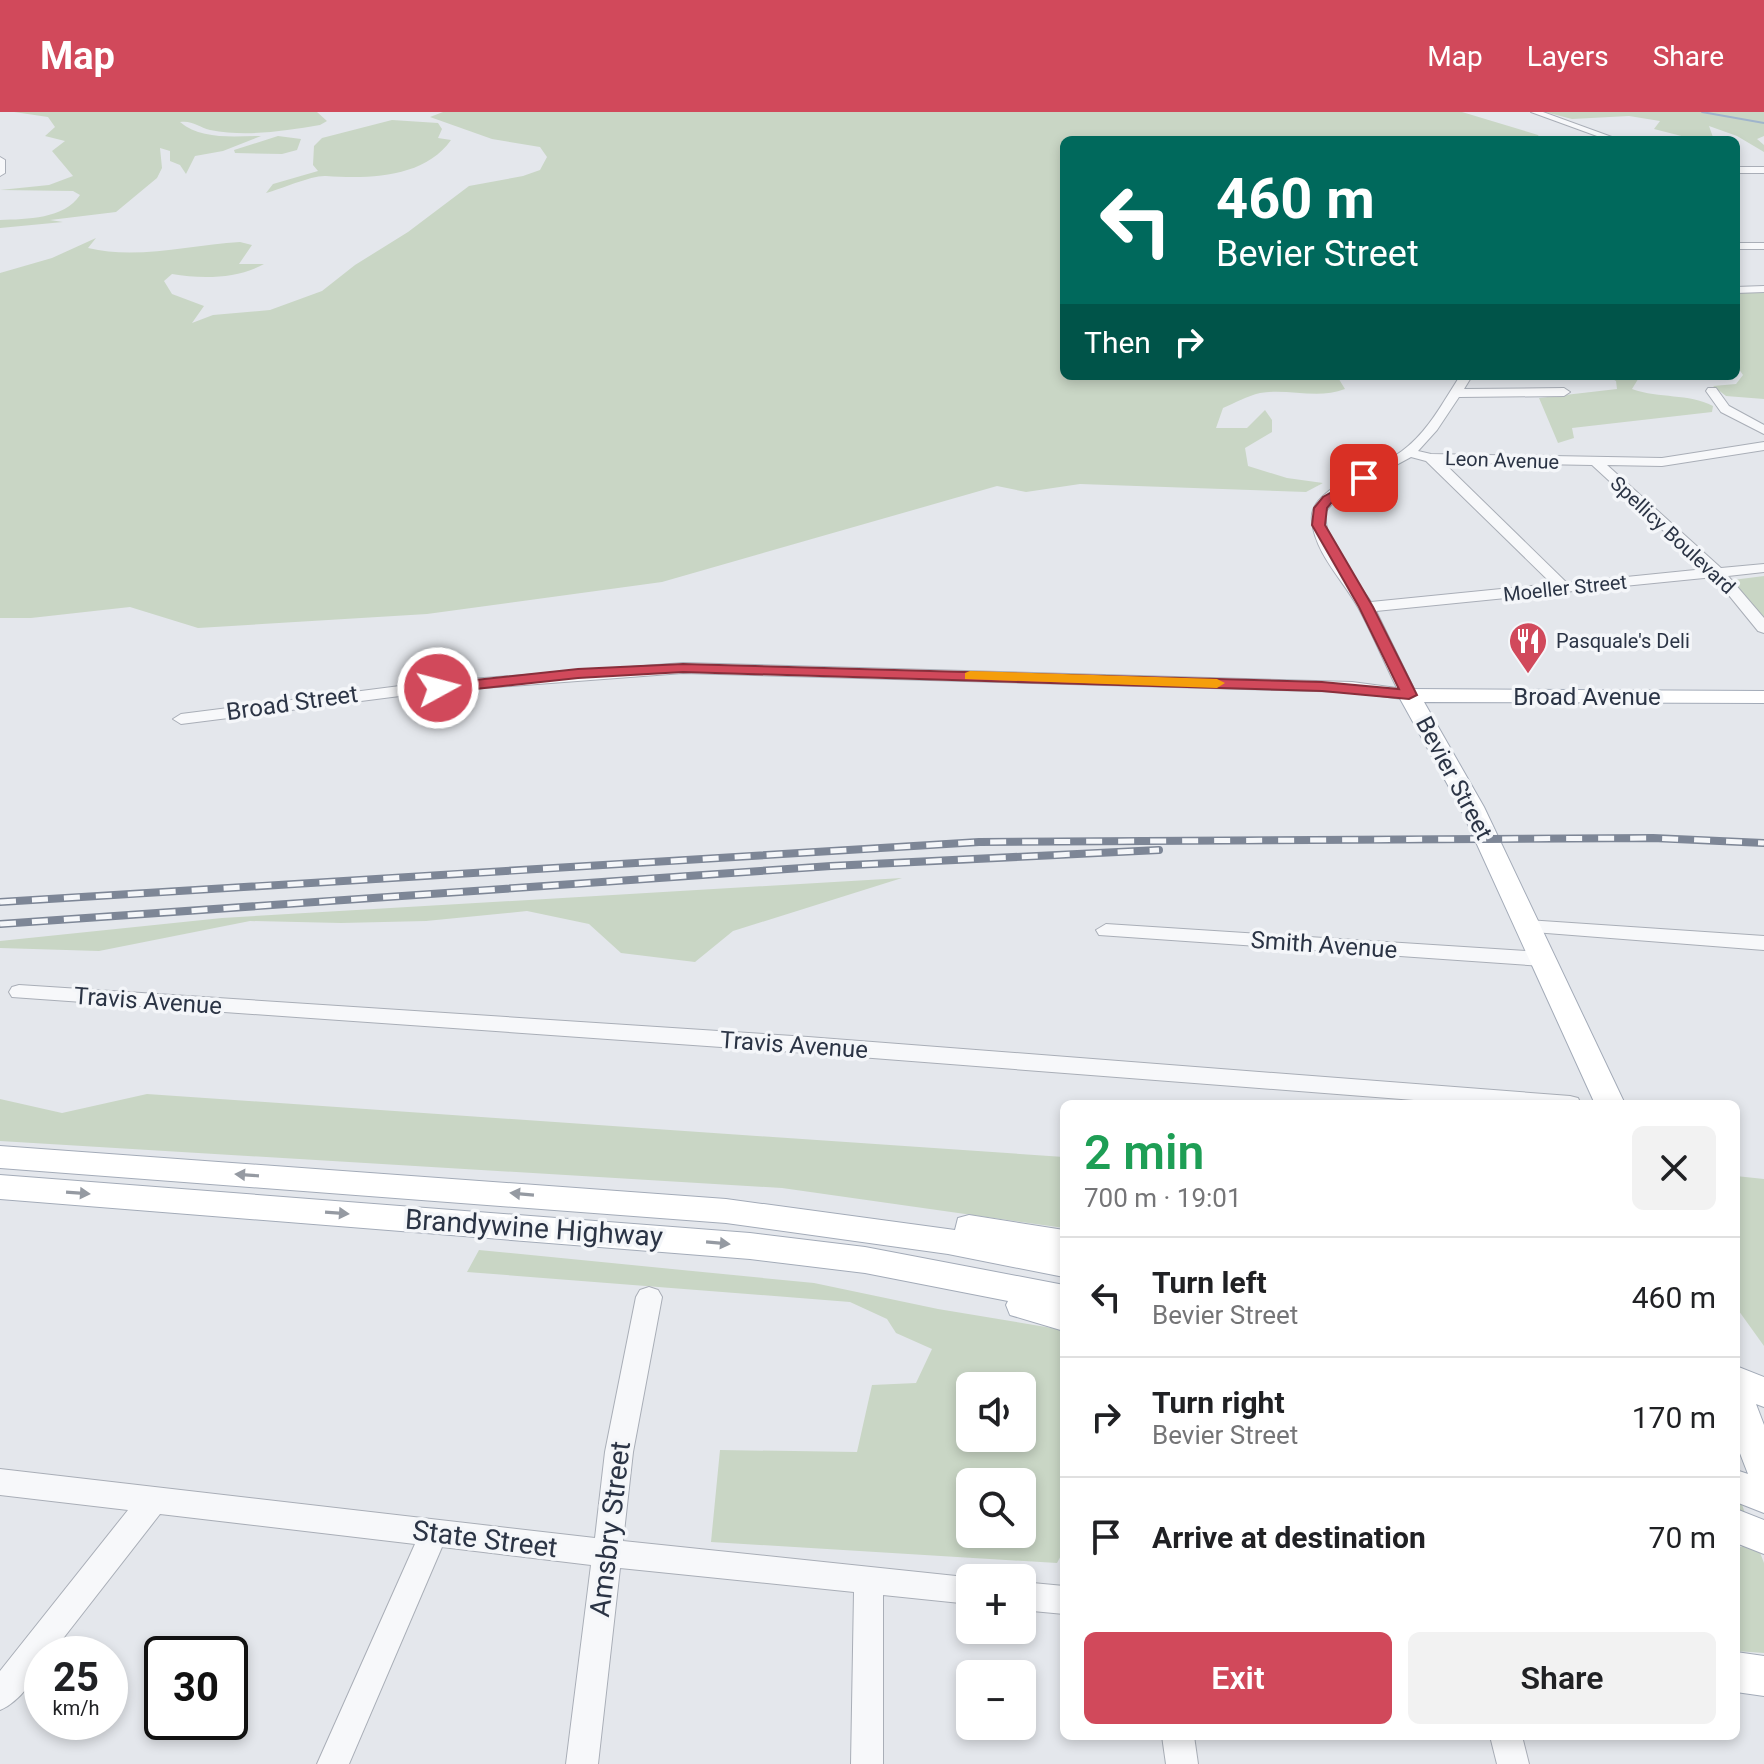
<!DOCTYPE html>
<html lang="en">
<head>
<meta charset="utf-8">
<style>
	:root { --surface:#fff; --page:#f2f2f2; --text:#202124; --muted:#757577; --line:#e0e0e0; --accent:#d1495b }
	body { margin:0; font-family:Roboto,sans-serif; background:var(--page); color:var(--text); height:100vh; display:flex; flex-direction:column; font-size:30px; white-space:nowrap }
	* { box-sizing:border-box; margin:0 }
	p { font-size:26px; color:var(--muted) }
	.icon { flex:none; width:44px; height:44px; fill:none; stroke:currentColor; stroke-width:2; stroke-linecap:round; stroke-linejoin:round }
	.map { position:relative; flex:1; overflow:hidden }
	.details { position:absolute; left:1060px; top:988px; width:680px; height:640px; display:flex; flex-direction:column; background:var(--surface); border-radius:12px; box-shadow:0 4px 12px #0003 }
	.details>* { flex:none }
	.banner { position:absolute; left:1060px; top:24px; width:680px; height:244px; border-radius:12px; box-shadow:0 4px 12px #0003; background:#00695c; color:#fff; overflow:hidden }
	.fabs { position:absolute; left:956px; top:1260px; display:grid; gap:16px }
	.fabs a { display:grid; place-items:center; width:80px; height:80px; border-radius:12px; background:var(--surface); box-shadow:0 4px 12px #0003; font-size:40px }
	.speed { position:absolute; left:24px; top:1524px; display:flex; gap:16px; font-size:40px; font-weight:700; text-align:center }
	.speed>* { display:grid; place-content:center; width:104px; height:104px; border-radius:50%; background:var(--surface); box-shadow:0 4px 12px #0003; line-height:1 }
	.speed small { font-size:20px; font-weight:400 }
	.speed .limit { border:4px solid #111; border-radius:12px; background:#fff; color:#111 }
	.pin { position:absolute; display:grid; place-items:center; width:68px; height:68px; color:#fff; margin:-34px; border-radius:16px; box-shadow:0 4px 12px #0006 }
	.me { position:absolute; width:88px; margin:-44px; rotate:83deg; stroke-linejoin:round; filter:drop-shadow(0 0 6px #0008) }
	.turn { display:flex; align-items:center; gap:28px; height:168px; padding:0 24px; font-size:36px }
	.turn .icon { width:104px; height:104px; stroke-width:2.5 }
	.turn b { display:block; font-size:56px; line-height:68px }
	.then { display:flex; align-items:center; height:76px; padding:0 24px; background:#0003; gap:16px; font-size:30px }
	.round { display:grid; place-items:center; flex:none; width:84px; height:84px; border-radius:12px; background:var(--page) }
	.summary { display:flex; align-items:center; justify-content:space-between; height:136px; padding:0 24px }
	h1 { font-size:48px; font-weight:600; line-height:60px; color:#1e9e55 }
	.action { display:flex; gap:16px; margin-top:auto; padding:16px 24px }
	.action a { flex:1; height:92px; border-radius:12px; background:var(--accent); color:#fff; font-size:32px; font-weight:600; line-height:92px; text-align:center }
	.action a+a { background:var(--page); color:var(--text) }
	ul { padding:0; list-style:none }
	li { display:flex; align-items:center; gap:24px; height:120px; padding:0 24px; border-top:2px solid var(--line) }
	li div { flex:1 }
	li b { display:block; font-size:30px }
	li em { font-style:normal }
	header { display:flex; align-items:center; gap:48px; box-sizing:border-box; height:112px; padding:0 40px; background:var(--accent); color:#fff }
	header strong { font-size:38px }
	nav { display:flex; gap:44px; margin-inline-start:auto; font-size:28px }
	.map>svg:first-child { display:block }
	.green { fill:#c9d6c5; fill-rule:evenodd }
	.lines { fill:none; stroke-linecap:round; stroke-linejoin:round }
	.stream { stroke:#9fb4cc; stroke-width:2 }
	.minor-casing { stroke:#a9aeb7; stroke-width:2 }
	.major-casing { stroke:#a3abb8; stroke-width:2 }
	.minor { fill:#f7f8fa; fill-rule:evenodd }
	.major { fill:#fff; fill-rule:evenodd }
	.rail-far1-casing { stroke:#7d8696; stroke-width:6 }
	.rail-casing { stroke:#7d8696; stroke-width:8 }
	.rail-far1 { stroke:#f4f6f9; stroke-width:4; stroke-dasharray:12; stroke-linecap:butt }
	.rail { stroke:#f4f6f9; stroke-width:5; stroke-dasharray:16; stroke-linecap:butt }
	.oneway { fill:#959aa2 }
	.route { fill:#d1495b; stroke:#882f3b; stroke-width:2 }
	.slow { fill:#f59e0b }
	.labels { text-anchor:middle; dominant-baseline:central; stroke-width:7; stroke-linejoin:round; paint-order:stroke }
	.far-street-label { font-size:20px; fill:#2b3445; stroke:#f4f6f9 }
	.far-poi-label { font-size:20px; fill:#2b3445; stroke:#f4f6f9; text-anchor:start }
	.street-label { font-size:24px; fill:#2b3445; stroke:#f4f6f9 }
	.near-street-label { font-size:28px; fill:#2b3445; stroke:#f4f6f9 }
</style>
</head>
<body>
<header>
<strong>Map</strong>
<nav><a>Map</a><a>Layers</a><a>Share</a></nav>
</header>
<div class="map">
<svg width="1764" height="1652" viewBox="0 0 1764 1652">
	<rect width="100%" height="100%" fill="#e4e7ec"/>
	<path class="green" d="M 14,0 L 317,0 L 327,9 L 320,13 C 284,19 247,25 210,18 C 199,15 192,8 180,10 C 201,28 232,24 261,24 L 223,39 L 195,44 L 186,62 L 180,53 L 170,49 L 170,39 L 160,36 L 162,56 L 157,66 L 116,100 L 50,108 L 63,110 L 0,116 L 0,108 C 27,107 64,107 80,83 L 73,79 L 0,78 L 49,73 L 73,64 L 52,39 L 65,29 L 45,24 L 55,15 L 48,5 Z
		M 443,0 L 1462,0 L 1538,23 L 1541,28 L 1064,28 L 1064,264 L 1337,264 L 1345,277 C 1317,288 1289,276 1260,281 C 1247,284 1235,291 1223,296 L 1216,316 L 1247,316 L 1265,298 L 1272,308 L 1272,320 L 1245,336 L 1248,354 L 1287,366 L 1323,371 L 1306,380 L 1080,372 L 1026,380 L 997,374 L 662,470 L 427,502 L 198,516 L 130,495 L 31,506 L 0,506 L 0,161 L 52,146 L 96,126 L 88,136 C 136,148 191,133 240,130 L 252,133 L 239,152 L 264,152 C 237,167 202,167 172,162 L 164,169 L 172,182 L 204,194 L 192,211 L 213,203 L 270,198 L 322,179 L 355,153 L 408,120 L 469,74 L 523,64 L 540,58 L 547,45 L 540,35 L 492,27 L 430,5 Z
		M 1545,0 L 1764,0 L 1764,24 L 1757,27 L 1764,33 L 1764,40 L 1737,24 L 1709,14 L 1714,28 L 1697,28 L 1654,17 L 1660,9 L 1629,4 L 1572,7 Z
		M 392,8 L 438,11 L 442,17 L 438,26 L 451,28 C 424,66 369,67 326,64 C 312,63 281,77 266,81 L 273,72 L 318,59 L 313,53 L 314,34 L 322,26 Z
		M 278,24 L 301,27 L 297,38 L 282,42 L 235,41 L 234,38 Z
		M 1764,180 L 1764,287 L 1726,284 L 1713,274 L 1736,272 L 1743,263 L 1736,253 L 1736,181 Z
		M 1607,264 L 1640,264 L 1632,277 C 1660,287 1688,281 1713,294 L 1712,300 L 1572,316 L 1574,326 L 1558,331 L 1539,286 L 1617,277 L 1616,269 Z
		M 1764,464 L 1764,516 L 1725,469 Z
		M 902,766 L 733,819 L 695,850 L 621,841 L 589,812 L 527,799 L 426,809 L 341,811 L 250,809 L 99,839 L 0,836 L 0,829 L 222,806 Z
		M 147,982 L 1064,1045 L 1064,1116 L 782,1076 L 0,1029 L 0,987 L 62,1001 Z
		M 1736,1064 L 1764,1067 L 1764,1234 L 1736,1195 Z
		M 479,1138 L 814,1171 L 938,1197 L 1064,1218 L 1064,1438 L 1057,1451 L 711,1430 L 720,1338 L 857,1340 L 872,1273 L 916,1271 L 932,1237 L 896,1221 L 887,1207 L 850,1190 L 467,1160 ZM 970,1274 L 1022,1274 L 1022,1326 L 970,1326 ZM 970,1370 L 1022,1370 L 1022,1422 L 970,1422 Z
		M 1736,1377 L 1764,1451 L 1764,1541 L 1736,1539 L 1736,1434 L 1742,1435 L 1736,1417 Z"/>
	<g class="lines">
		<path class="stream" d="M 1702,0 L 1764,11"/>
		<g class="minor-casing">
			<path id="minor" d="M 1531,0 L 1543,0 L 1620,28 L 1608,28 Z
				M 0,45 L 5,48 L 5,61 L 0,64 Z
				M 1736,55 L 1764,55 L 1764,61 L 1736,61 Z
				M 1736,131 L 1764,131 L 1764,137 L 1736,137 Z
				M 1764,174 L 1764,180 L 1736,181 L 1736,175 Z
				M 1460,264 L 1472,264 L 1464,277 L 1564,276 L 1570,280 L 1564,284 L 1459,285 L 1437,318 L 1418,339 L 1431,342 L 1662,346 L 1764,330 L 1764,338 L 1662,354 L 1607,353 L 1721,456 L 1764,452 L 1764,460 L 1728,464 L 1764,506 L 1764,521 L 1758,519 L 1714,465 L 1376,499 L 1417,583 L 1409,588 L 1352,580 L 683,561 L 431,580 L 181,612 L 173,607 L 181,602 L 431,570 L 683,551 L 1352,570 L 1397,576 C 1384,550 1373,523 1359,497 C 1344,469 1315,442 1312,409 C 1310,395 1320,386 1330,378 C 1353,364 1380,355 1402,339 C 1428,320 1443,290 1460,264 ZM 1411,345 L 1426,349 L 1552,472 L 1371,490 C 1354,464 1322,433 1326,399 L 1339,384 ZM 1443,350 L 1592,353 L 1705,457 L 1567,471 Z
				M 1708,276 L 1716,276 L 1729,294 L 1764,313 L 1764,322 L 1721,300 L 1706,279 Z
				M 1527,808 L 1764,824 L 1764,838 L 1520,819 L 1517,814 L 1520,809 Z
				M 1106,812 L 1543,840 L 1553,847 L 1543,854 L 1099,823 L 1096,818 Z
				M 19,873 L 808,925 L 1570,984 L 1578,986 L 1581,992 L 1465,992 L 808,941 L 12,885 L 9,880 L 12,875 Z
				M 649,1175 L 658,1178 L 662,1185 L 633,1340 L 623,1429 L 975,1466 L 970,1466 L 970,1492 L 883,1483 L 883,1652 L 851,1652 L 854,1480 L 620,1456 L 598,1652 L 566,1652 L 591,1453 L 442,1435 L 349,1652 L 317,1652 L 415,1432 L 160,1402 L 51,1542 L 42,1542 C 42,1562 18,1591 0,1598 L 0,1559 L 128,1398 L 0,1383 L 0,1357 L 595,1426 L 605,1340 L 636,1185 L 640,1178 Z
				M 1022,1470 L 1064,1474 L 1064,1502 L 1022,1498 Z
				M 1162,1624 L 1194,1624 L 1198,1652 L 1166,1652 Z
				M 1490,1624 L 1522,1624 L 1529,1652 L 1497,1652 Z"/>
		</g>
		<g class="major-casing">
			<path id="major" d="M 1409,577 L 1764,579 L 1764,591 L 1424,590 L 1484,695 L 1625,992 L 1595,992 L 1460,695 L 1398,583 Z
				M 0,1034 L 726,1087 L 955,1118 L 958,1106 L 969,1103 L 1064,1118 L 1064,1165 L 948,1142 L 726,1111 L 0,1056 Z
				M 0,1063 L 750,1121 L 865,1135 L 1064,1173 L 1064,1219 L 1010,1203 L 1006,1193 L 1008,1189 L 865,1161 L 750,1147 L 0,1087 Z
				M 1736,1254 L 1764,1265 L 1764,1295 L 1756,1292 L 1764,1313 L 1764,1401 L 1736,1390 L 1736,1358 L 1748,1362 L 1736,1331 Z
				M 1736,1397 L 1764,1408 L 1764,1442 L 1736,1431 Z
				M 1736,1540 L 1764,1544 L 1764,1584 L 1736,1580 Z"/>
		</g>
		<use href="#minor" class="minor"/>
		<use href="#major" class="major"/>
		<g class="rail-far1-casing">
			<path id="rail-far1" d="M 1632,726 L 1656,726"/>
		</g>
		<g class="rail-casing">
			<path id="rail" d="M 0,790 L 979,730 L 1653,726 L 1764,731
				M 0,812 L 831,754 L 1159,738"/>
		</g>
		<use href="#rail-far1" class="rail-far1"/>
		<use href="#rail" class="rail"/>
	</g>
	<defs><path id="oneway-solid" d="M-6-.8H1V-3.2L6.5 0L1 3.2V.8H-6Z" transform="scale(2)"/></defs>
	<g class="oneway">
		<use href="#oneway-solid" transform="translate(247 1063) rotate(-176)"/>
		<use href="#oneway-solid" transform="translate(78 1081) rotate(4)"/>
		<use href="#oneway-solid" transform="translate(522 1082) rotate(-175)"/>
		<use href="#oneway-solid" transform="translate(337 1101) rotate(4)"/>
		<use href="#oneway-solid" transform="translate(718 1131) rotate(5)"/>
	</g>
	<path class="route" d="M 1360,364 L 1371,366 L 1332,390 L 1327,396 L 1325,413 L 1373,495 L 1417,583 L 1409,587 L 1322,579 L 683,560 L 578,566 L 438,581 L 430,576 L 438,572 L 578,557 L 683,552 L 1322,570 L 1399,577 L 1359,495 L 1312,413 L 1314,396 L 1323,385 Z"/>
	<path class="slow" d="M 970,559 L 1217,567 L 1225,571 L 1217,576 L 965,567 L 965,561 Z"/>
	<defs>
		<g id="restaurant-pin" transform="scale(2)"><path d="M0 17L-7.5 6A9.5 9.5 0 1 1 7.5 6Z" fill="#d1495b" stroke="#f4f6f9"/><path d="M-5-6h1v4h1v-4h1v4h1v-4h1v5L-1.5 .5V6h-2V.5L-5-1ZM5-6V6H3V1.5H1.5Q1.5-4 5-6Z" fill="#fff"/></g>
	</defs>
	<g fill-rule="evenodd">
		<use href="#restaurant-pin" x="1528" y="529"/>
	</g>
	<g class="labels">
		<g class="far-street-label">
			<text transform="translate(1502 348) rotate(2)">Leon Avenue</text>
			<text transform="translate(1673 423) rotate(43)">Spellicy Boulevard</text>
			<text transform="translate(1565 476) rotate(-6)">Moeller Street</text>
		</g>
		<g class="far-poi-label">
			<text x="1556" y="529">Pasquale's Deli</text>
		</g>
		<g class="street-label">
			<text x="1587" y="585">Broad Avenue</text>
			<text transform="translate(292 591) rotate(-8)">Broad Street</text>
			<text transform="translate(1454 666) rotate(62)">Bevier Street</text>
			<text transform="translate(1324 833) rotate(4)">Smith Avenue</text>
			<text transform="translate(148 889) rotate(4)">Travis Avenue</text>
			<text transform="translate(794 933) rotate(4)">Travis Avenue</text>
		</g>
		<g class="near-street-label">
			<text transform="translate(534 1116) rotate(4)">Brandywine Highway</text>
			<text transform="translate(610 1417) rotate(-83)">Amsbry Street</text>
			<text transform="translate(485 1427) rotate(7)">State Street</text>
		</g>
	</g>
</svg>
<div class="fabs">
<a><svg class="icon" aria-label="sound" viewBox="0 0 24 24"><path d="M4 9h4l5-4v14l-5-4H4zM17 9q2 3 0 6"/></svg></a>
<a><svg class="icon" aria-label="search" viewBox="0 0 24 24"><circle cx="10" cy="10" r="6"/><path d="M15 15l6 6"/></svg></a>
<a>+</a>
<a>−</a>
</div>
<div class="speed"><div>25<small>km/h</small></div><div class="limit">30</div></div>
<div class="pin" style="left:1364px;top:366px;background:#d93025"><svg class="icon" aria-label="arrive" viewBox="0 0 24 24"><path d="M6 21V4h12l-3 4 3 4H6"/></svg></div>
<svg class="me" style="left:438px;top:576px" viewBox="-20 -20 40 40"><circle r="17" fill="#d1495b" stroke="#fff" stroke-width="3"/><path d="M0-11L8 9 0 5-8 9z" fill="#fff"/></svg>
<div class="banner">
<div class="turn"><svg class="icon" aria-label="left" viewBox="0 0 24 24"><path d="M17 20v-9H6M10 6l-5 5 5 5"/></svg><div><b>460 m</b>Bevier Street</div></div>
<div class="then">Then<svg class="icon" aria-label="right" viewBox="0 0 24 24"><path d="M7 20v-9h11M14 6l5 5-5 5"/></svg></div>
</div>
<section class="details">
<div class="summary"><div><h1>2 min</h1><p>700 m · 19:01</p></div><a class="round"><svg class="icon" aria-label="close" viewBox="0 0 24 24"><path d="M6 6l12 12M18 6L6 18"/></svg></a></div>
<ul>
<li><svg class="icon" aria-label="left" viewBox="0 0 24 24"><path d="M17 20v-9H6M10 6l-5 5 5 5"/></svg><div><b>Turn left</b><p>Bevier Street</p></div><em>460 m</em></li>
<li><svg class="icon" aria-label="right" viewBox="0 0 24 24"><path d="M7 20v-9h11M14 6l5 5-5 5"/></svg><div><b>Turn right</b><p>Bevier Street</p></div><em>170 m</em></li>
<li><svg class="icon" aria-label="arrive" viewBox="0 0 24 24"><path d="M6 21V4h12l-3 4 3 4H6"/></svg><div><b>Arrive at destination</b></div><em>70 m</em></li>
</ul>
<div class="action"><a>Exit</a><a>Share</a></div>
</section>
</div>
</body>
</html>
